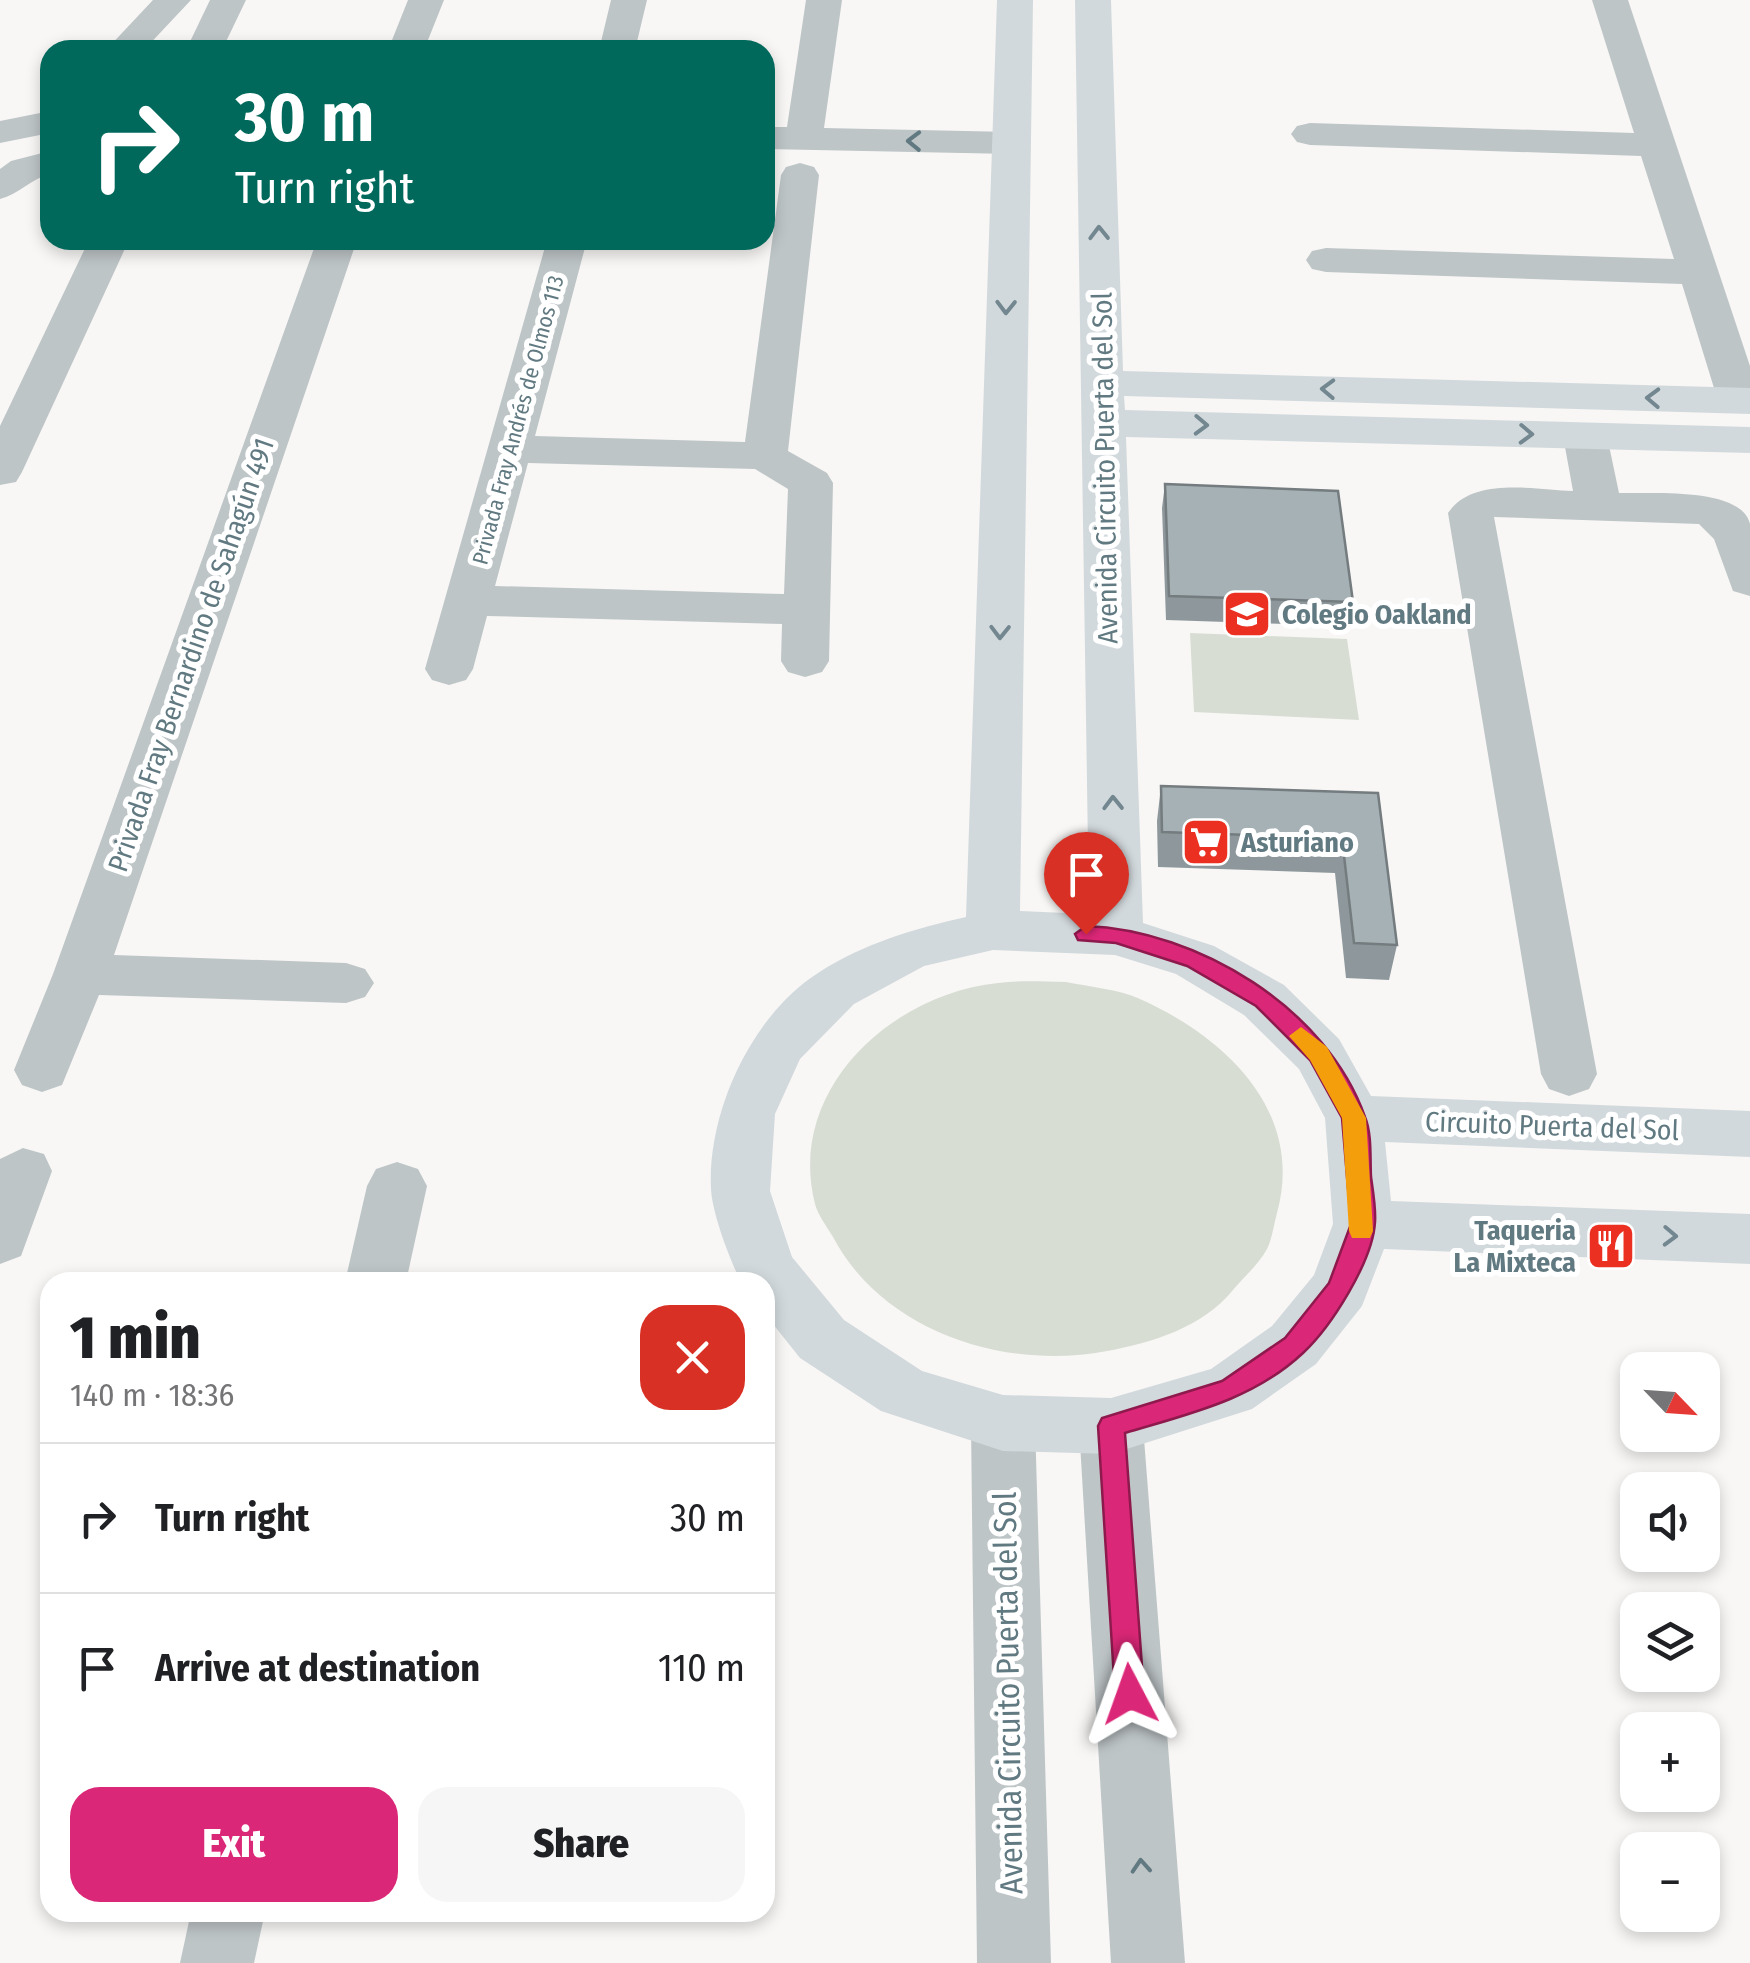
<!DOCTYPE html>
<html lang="en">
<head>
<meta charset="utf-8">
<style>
	:root { --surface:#fff; --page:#f6f6f6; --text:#202124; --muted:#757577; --line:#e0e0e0; --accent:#db2777 }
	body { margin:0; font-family:"Fira Sans Condensed",sans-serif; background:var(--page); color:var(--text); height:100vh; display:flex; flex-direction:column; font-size:38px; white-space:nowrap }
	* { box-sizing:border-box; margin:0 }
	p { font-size:32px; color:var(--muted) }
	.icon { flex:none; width:55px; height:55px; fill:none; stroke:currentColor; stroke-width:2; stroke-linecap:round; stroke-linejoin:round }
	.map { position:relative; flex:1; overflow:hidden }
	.details { position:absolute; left:40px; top:1272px; width:735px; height:650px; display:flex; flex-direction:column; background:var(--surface); border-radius:30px; box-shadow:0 5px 15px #0003 }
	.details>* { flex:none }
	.hud { position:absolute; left:40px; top:40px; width:735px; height:210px; border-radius:30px; box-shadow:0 5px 15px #0003; background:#00695c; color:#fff; overflow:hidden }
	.needle { width:65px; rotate:115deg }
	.tools { position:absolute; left:1620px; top:1352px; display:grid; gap:20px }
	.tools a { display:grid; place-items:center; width:100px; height:100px; border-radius:20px; background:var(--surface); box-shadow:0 5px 15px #0003; font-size:50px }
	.pin { position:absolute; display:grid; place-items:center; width:85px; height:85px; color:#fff; margin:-102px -42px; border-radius:50% 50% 50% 0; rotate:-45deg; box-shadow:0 0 10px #0007 }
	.pin .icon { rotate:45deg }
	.me { position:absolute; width:110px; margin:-55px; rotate:356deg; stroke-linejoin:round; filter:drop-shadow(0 0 8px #0008) }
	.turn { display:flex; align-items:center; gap:35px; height:210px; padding:0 30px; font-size:45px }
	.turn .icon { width:130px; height:130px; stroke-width:2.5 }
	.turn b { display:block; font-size:70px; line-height:85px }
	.round { display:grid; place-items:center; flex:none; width:105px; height:105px; border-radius:30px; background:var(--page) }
	.overview { display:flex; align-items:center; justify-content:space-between; height:170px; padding:0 30px }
	h1 { font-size:60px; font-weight:800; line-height:75px }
	.primary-button { display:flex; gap:20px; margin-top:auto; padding:20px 30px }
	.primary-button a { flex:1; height:115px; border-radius:30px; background:var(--accent); color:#fff; font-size:40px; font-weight:800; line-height:115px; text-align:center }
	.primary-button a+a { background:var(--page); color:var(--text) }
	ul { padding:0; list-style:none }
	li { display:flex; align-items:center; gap:30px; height:150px; padding:0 30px; border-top:2px solid var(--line) }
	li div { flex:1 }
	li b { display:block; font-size:38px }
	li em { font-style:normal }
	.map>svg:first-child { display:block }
	.green { fill:#d8ddd4 }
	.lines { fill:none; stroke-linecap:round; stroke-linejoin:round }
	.street { fill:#bec5c7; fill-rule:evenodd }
	.secondary { fill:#d2d9dc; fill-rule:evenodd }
	.wall { fill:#8e989c }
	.building { fill:#a5b1b5; stroke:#747c7f; stroke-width:2.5 }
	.oneway { stroke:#617981 }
	.oneway2 { stroke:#72878f }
	.route { fill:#db2777; stroke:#8e194d; stroke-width:2.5 }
	.slow { fill:#f59e0b }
	.labels { text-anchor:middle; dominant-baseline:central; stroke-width:10; stroke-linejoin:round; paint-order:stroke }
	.far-street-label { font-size:22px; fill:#617981; stroke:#fff }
	.street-label { font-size:28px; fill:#617981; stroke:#fff }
	.poi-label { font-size:28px; font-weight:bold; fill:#617981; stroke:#fff; text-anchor:start }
	.near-street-label { font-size:32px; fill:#617981; stroke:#fff }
</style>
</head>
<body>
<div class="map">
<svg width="1750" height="1963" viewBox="0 0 1750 1963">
	<rect width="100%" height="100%" fill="#f8f7f5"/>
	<path class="green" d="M 1190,633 L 1347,639 L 1359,720 L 1194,712 Z
		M 1066,982 C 1090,987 1118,989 1140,999 C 1225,1037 1305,1111 1277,1213 C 1274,1224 1272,1239 1267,1249 C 1259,1264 1244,1277 1233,1290 C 1203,1327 1152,1343 1107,1351 C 1006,1371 883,1332 833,1237 C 827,1227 818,1215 815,1204 C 786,1090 891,994 998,983 C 1021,980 1044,982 1066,982 Z"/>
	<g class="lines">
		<path class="street" d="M 153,0 L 191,0 L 144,50 L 106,50 Z
			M 210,0 L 246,0 L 222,50 L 186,50 Z
			M 408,0 L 444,0 L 424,50 L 388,50 Z
			M 611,0 L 647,0 L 635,50 L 599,50 Z
			M 806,0 L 842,0 L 824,128 L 1012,132 L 1025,135 L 1031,143 L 1025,151 L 1012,154 L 765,149 L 765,127 L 787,127 Z
			M 1592,0 L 1628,0 L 1750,366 L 1750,411 L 1725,410 L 1718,401 L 1682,284 L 1326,272 L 1312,269 L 1306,260 L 1312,251 L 1326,248 L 1674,259 L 1641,156 L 1310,145 L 1297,142 L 1291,134 L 1297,126 L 1310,123 L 1634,133 Z
			M 50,111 L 50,133 L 0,143 L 0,121 Z
			M 50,151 L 50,174 C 31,179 19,194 0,199 L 0,169 L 11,161 Z
			M 800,163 L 814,167 L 819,175 L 788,451 L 827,473 L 833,483 L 829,661 L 822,672 L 805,677 L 788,672 L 781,661 L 782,624 L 487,616 L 473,669 L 466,680 L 449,685 L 432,680 L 425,669 L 547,240 L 587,240 L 535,436 L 745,442 L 781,175 L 786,167 ZM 528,463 L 755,469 L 788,489 L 784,594 L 495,586 Z
			M 89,240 L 129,240 L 22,472 L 16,482 L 0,485 L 0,426 Z
			M 317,240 L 357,240 L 114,955 L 346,963 L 365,969 L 374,983 L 365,997 L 346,1003 L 99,995 L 62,1085 L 42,1092 L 22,1085 L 14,1070 L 53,974 Z
			M 1585,423 L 1601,427 L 1607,436 L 1619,493 C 1649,494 1741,486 1750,524 C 1750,546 1750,574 1750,596 L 1733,591 L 1714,539 L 1699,524 L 1494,517 L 1597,1074 L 1589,1089 L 1569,1096 L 1549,1089 L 1541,1074 L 1448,513 C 1473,476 1535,490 1573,491 L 1563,436 L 1569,427 Z
			M 23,1148 L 44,1154 L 52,1171 L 21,1256 L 0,1264 L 0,1159 Z
			M 397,1162 L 418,1169 L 427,1186 L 406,1282 L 345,1282 L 367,1186 L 376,1169 Z
			M 1003,1395 L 1026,1403 L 1035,1423 L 1051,1963 L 977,1963 L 971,1423 L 980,1403 Z
			M 1111,1398 L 1134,1406 L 1143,1426 L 1185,1963 L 1111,1963 L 1079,1426 L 1088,1406 Z
			M 191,1912 L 265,1912 L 254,1963 L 180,1963 Z"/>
		<path class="secondary" d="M 997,0 L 1033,0 L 1020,911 L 1089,914 L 1075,0 L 1111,0 L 1123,371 L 1750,388 L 1750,414 L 1124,396 L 1125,410 L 1750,427 L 1750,453 L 1126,437 L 1143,923 L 1214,946 L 1284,985 L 1339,1039 L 1371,1096 L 1750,1111 L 1750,1157 L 1385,1142 L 1391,1201 L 1750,1214 L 1750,1264 L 1384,1249 L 1362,1306 L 1316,1364 L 1252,1409 L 1111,1454 L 1003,1451 L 881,1411 L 800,1358 L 765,1314 L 765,1282 L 741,1282 C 730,1260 712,1213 711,1189 C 707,1112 752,1015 818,973 C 864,943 914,929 966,917 ZM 993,950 L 1115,955 L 1176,974 L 1244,1015 L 1299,1069 L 1325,1118 L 1333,1224 L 1314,1275 L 1272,1326 L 1211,1369 L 1111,1398 L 1003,1395 L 922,1371 L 844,1320 L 792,1257 L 770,1191 L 775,1114 L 800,1059 L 854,1004 L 924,966 Z"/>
	</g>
	<path class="wall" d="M 1165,484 L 1353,602 L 1349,626 L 1166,620 L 1162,508 Z
		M 1161,786 L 1378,793 L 1397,945 L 1389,980 L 1346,978 L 1335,873 L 1158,867 L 1157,821 Z"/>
	<path class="building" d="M 1165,484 L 1338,491 L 1353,602 L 1169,596 Z
		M 1161,786 L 1378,793 L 1397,945 L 1354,943 L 1342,838 L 1162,832 Z"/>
	<defs><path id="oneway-chevron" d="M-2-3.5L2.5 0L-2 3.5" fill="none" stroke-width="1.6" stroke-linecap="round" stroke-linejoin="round" transform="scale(2.5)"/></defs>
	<g class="oneway">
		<use href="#oneway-chevron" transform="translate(914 141) rotate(-179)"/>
		<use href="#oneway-chevron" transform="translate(1141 1866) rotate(-94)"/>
	</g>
	<g class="oneway2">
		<use href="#oneway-chevron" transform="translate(1099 233) rotate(-91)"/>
		<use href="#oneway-chevron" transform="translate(1006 307) rotate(91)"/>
		<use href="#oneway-chevron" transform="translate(1328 389) rotate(-178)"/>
		<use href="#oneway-chevron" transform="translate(1653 398) rotate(-178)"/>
		<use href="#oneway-chevron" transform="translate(1201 425) rotate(2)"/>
		<use href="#oneway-chevron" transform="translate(1526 434) rotate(2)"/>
		<use href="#oneway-chevron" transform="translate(1000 632) rotate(91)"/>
		<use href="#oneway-chevron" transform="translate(1113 803) rotate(-91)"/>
		<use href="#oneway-chevron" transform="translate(1670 1236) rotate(2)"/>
	</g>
	<path class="route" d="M 1086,926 C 1197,930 1327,1008 1365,1117 C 1372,1134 1370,1158 1371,1177 C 1373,1191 1376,1208 1375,1222 C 1373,1261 1331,1327 1303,1353 C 1253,1400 1188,1414 1125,1433 L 1144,1694 L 1140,1704 L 1130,1708 L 1119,1704 L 1115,1694 L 1098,1426 L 1102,1418 L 1222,1381 L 1285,1338 L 1329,1283 L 1351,1224 L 1342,1118 L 1310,1060 L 1256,1006 L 1187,966 L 1116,943 L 1078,940 L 1075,934 Z"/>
	<path class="slow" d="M 1301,1027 L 1327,1047 L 1366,1118 L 1373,1231 L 1370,1238 L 1352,1238 L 1349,1231 L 1342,1118 L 1310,1060 L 1289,1036 Z"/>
	<defs>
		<g id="school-square" transform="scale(2.5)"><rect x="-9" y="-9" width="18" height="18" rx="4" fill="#eb3021" stroke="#fff"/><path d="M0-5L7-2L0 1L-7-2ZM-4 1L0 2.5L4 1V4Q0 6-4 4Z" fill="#fff"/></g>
		<g id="supermarket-square" transform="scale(2.5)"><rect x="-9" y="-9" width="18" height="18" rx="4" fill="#eb3021" stroke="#fff"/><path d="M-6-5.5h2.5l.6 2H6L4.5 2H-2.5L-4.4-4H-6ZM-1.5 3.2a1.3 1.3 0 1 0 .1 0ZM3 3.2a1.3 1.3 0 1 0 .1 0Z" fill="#fff"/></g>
		<g id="restaurant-square" transform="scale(2.5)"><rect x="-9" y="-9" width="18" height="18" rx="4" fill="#eb3021" stroke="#fff"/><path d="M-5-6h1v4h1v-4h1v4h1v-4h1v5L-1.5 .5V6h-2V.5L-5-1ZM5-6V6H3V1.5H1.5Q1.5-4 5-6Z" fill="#fff"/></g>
	</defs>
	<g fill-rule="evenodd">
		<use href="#school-square" x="1247" y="614"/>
		<use href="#supermarket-square" x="1206" y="842"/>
		<use href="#restaurant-square" x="1611" y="1246"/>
	</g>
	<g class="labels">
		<g class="far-street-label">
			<text transform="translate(518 420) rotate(-75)">Privada Fray Andrés de Olmos 113</text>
		</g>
		<g class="street-label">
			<text transform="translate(1105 468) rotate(-91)">Avenida Circuito Puerta del Sol</text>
			<text transform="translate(191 655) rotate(-71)">Privada Fray Bernardino de Sahagún 491</text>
			<text transform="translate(1552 1126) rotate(2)">Circuito Puerta del Sol</text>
		</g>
		<g class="poi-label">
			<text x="1282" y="614">Colegio Oakland</text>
			<text x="1241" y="842">Asturiano</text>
			<text x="1576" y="1230" text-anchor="end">Taqueria<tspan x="1576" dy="32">La Mixteca</tspan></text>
		</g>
		<g class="near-street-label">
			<text transform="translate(1008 1693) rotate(-91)">Avenida Circuito Puerta del Sol</text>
		</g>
	</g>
</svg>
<div class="tools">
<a><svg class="needle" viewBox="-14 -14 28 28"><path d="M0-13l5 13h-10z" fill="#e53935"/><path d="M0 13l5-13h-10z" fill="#757577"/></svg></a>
<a><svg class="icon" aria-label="sound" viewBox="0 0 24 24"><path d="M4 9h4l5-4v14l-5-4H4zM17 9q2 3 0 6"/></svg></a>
<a><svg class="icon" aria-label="layers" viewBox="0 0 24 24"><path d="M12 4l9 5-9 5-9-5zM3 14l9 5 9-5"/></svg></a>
<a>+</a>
<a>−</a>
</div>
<div class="pin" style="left:1086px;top:934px;background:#d93025"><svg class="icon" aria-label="arrive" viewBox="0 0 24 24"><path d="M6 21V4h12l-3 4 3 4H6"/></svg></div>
<svg class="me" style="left:1130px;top:1694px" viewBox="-20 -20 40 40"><path d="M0-17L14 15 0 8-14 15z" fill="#db2777" stroke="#fff" stroke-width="4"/></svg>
<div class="hud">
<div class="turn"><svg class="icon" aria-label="right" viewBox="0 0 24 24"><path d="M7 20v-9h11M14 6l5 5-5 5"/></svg><div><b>30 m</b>Turn right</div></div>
</div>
<section class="details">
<div class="overview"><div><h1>1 min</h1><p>140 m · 18:36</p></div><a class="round" style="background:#d93025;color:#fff"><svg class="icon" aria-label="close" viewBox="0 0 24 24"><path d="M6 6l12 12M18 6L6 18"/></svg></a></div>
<ul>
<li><svg class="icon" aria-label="right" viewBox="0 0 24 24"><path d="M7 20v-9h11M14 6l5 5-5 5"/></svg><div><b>Turn right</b></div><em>30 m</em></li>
<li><svg class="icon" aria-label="arrive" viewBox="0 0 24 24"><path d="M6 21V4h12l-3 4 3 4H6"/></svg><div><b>Arrive at destination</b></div><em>110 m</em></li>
</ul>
<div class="primary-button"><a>Exit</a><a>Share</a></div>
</section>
</div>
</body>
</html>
